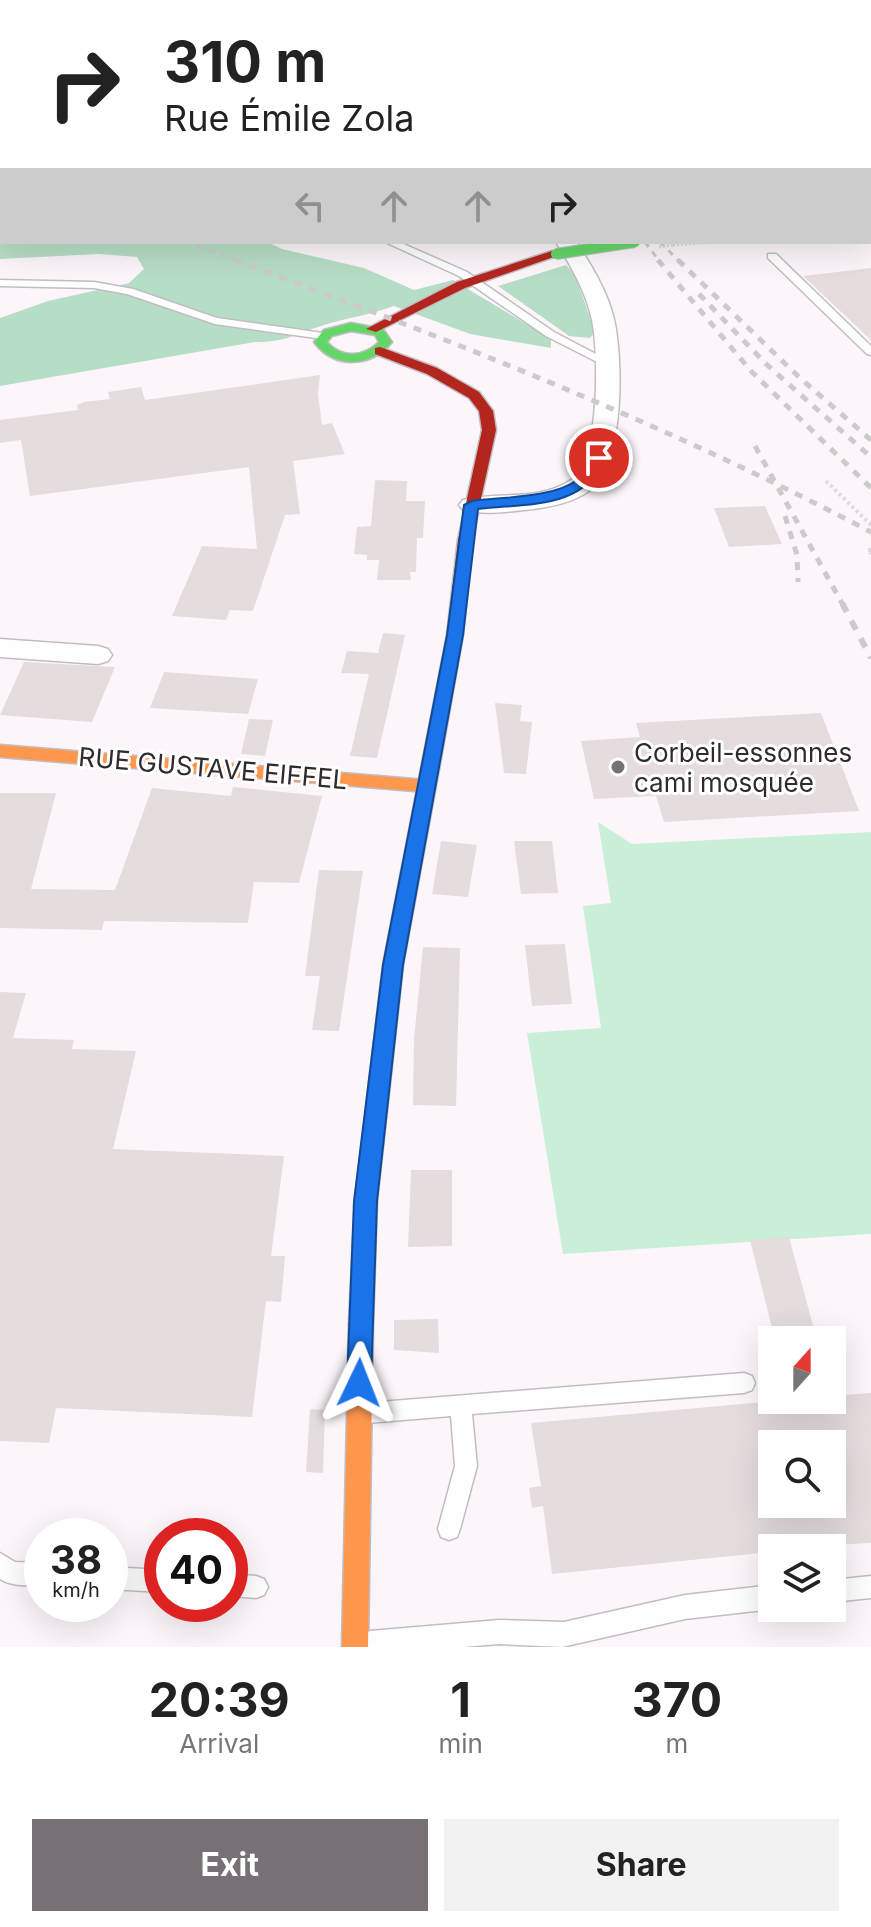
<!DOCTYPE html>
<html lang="en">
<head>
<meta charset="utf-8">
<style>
	:root { --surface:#fff; --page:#f2f2f2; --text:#222; --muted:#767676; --accent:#777176 }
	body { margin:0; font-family:Inter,sans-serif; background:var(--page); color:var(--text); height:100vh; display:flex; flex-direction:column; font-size:30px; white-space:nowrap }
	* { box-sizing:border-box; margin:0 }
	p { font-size:26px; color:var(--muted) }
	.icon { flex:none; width:44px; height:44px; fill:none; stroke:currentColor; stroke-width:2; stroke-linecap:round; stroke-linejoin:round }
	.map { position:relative; height:1647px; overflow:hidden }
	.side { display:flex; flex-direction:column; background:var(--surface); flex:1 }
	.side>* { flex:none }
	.guide { position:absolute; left:0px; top:0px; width:872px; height:244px; box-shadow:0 8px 32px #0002; background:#fff; color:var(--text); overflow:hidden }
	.needle { width:52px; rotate:21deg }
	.buttons { position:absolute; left:758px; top:1326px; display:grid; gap:16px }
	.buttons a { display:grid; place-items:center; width:88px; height:88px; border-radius:0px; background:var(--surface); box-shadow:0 8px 32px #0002; font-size:40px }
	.speed { position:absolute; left:24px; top:1518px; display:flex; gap:16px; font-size:40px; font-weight:700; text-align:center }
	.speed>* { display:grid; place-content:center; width:104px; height:104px; border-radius:50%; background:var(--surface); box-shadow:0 8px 32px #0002; line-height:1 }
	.speed small { font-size:20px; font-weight:400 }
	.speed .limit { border:12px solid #d22; background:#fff; color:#111 }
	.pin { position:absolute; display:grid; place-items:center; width:68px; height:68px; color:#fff; margin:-34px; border:4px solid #fff; border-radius:50%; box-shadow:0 2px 8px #0007 }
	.me { position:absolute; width:88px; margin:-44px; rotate:2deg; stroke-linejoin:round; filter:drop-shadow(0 0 6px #0008) }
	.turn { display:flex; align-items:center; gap:28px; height:168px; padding:0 32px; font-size:36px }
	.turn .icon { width:104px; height:104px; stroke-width:2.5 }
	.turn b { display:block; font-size:56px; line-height:68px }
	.lanes { display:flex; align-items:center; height:76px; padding:0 32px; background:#0003; justify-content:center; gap:40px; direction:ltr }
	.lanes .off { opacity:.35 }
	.eta { display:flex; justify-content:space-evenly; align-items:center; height:136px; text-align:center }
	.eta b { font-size:48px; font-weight:700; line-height:56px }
	.primary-button { display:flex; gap:16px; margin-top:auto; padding:16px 32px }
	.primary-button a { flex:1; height:92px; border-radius:0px; background:var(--accent); color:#fff; font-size:32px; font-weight:700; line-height:92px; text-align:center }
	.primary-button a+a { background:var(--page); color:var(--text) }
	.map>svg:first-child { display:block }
	.green { fill:#caefd8 }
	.forest { fill:#b6ddc5 }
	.building { fill:#e5dcde; fill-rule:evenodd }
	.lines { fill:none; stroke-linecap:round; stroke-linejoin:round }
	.lane-casing { stroke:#c2bdc2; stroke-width:3 }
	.street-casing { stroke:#c2bdc2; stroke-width:3 }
	.fast-casing { stroke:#c2bdc2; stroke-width:3 }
	.slow-casing { stroke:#c2bdc2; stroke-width:3 }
	.jam-casing { stroke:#c2bdc2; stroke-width:3 }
	.path-far1 { stroke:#dedcde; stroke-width:3; stroke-dasharray:2 2; stroke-linecap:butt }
	.path { stroke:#dedcde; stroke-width:4; stroke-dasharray:3 3; stroke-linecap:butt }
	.lane { fill:#fffefe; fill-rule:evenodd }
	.street { fill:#fffefe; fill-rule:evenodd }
	.fast { fill:#63d668; fill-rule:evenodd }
	.slow { fill:#ff974d; fill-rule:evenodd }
	.jam { fill:#b3261e; fill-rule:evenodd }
	.rail-far2 { stroke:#cccacb; stroke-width:3; stroke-dasharray:6 6; stroke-linecap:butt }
	.rail-far1 { stroke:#cccacb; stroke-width:5; stroke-dasharray:8 8; stroke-linecap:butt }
	.rail { stroke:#cccacb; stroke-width:6; stroke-dasharray:10 10; stroke-linecap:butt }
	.fast-bridge-casing { stroke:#c2bdc2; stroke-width:12; stroke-linecap:butt }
	.path-bridge { stroke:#dedcde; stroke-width:3; stroke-dasharray:2 2; stroke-linecap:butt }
	.fast-bridge { stroke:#63d668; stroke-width:10 }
	.route { fill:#1a73e8; stroke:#114b97; stroke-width:2 }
	.poi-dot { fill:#777176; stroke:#fff; stroke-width:3 }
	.labels { text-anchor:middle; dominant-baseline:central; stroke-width:6; stroke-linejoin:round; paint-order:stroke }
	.poi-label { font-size:26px; fill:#302a2f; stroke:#fff; text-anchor:start }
	.street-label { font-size:26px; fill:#302a2f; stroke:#fff }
</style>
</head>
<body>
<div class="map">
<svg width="871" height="1647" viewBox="0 0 871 1647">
	<rect width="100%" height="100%" fill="#fcf6fb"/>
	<path class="green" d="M 598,822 L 632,844 L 871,832 L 871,1234 L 563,1254 L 527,1033 L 601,1028 L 583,906 L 611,903 Z"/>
	<path class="forest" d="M 16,0 L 480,0 L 481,2 L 14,2 Z
		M 0,236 L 2,242 L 267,242 L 282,249 L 364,268 L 414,290 L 453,280 L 551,339 L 551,348 L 470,334 L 394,306 C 370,315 345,318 321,326 C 293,335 286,342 255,342 L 0,386 L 0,318 L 48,301 L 129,283 L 144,269 L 137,257 L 99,254 L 0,259 Z
		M 566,265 L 575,275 L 595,332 L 590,338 L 569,336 L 498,286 Z"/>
	<path class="building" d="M 871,268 L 871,340 L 803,276 Z
		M 320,375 L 318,394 L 322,425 L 332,423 L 345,454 L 293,461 L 300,514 L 285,515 L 253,611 L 230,610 L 226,620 L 172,616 L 202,546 L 257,549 L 249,467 L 30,496 L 21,440 L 0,443 L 0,420 L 78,410 L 77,405 L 84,402 L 110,399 L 108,392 L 141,387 L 145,400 Z
		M 375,480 L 407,481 L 406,501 L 425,501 L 423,538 L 417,538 L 416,572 L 410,572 L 411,580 L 377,580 L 379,560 L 367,560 L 367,555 L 354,554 L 357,527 L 371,526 Z
		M 765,506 L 782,544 L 729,547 L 714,508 Z
		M 383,633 L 405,635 L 377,758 L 350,756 L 369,674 L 341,673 L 347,651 L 378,653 Z
		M 24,662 L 115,667 L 92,722 L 0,715 Z
		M 164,672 L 231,677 L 258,679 L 248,714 L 150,708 Z
		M 495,703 L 522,705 L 520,721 L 532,722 L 526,774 L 504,773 Z
		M 821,713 L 859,811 L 664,822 L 656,796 L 594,799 L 581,741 L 640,737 L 636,723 Z
		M 249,719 L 273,720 L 265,756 L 241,754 Z
		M 233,787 L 322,796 L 299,883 L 254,882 L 248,923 L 104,921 L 102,930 L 0,928 L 0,793 L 56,793 L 31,889 L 115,890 L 152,788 L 231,796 Z
		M 441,841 L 477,845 L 468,897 L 432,894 Z
		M 514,841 L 552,841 L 558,893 L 521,894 Z
		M 319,870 L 363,871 L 339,1031 L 312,1030 L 320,976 L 305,976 Z
		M 565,944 L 572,1004 L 532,1006 L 525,945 Z
		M 423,947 L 460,948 L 456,1106 L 413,1105 L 414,1039 Z
		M 0,992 L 26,993 L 13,1038 L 74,1040 L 72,1049 L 136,1051 L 113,1149 L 284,1156 L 271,1256 L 285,1256 L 281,1302 L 266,1301 L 252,1417 L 56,1408 L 49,1443 L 0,1441 Z
		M 411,1170 L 452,1170 L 452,1246 L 408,1247 Z
		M 789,1237 L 817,1340 L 775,1340 L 750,1240 Z
		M 438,1319 L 439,1353 L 394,1350 L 394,1320 Z
		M 871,1393 L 871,1543 L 772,1548 L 772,1552 L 552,1574 L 543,1506 L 532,1508 L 529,1488 L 541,1486 L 531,1423 L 787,1400 L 832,1400 L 832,1396 ZM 772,1444 L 832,1444 L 832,1504 L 772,1504 Z
		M 310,1409 L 325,1410 L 323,1473 L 306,1472 Z"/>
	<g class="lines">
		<g class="lane-casing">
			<path id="lane" d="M 619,0 L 628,0 L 629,2 L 620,2 Z
				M 871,21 L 871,26 L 870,26 L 870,21 Z
				M 385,242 L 399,242 L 467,272 L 554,332 L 613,363 L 603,365 L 546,336 L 459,276 Z
				M 768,254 L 776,254 L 871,346 L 871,355 L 867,354 L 768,258 Z
				M 0,280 L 94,282 L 133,289 L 217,318 L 323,333 L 329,336 L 323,339 L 215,324 L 127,294 L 94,288 L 0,286 Z
				M 744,1373 L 752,1376 L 755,1383 L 752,1390 L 744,1393 L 472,1414 L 477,1466 L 460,1529 L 457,1537 L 449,1540 L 441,1537 L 438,1529 L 455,1466 L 451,1416 L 367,1423 L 359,1420 L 356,1413 L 359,1406 L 367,1403 Z
				M 0,1553 L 15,1562 L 42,1563 L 42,1585 C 27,1585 13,1587 0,1579 Z
				M 110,1567 L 162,1570 L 162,1592 L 110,1589 Z
				M 230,1574 L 256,1576 L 264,1579 L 268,1587 L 264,1595 L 256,1598 L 230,1596 Z
				M 871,1576 L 871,1598 L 832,1602 L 832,1580 Z
				M 772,1585 L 772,1609 L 685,1619 L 562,1647 L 499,1644 L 463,1647 L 360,1647 L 358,1643 L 362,1635 L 370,1631 L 499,1620 L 564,1622 L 685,1595 Z"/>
		</g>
		<g class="street-casing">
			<path id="street" d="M 414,0 L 430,0 L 431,2 L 415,2 Z
				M 0,27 L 2,27 L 2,37 L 0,37 Z
				M 556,242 L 576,242 C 592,266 607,291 614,319 C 623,359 624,457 594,487 C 576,503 547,508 524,510 C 505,512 482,515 463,510 L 459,505 L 463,500 C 498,491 539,502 571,480 C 600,460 599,353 592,320 C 586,292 571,266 556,242 Z
				M 0,639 L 98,646 L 108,649 L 112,655 L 108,661 L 98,664 L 0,657 Z"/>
		</g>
		<g class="fast-casing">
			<path id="fast" d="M 0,219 L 2,219 L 2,225 L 0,225 Z
				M 870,220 L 871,220 L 871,226 L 870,226 Z
				M 351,323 L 383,329 L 392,342 C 371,368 334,369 314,342 L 324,330 ZM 351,331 L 375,335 L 379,342 C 364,357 342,359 327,342 L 332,336 Z
				M 430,763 L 439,769 L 403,965 L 377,1201 L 373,1324 L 369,1331 L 361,1334 L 353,1331 L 349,1324 L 355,1201 L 383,965 L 421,769 Z"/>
		</g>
		<g class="slow-casing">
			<path id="slow" d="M 870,175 L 871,175 L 871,181 L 870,181 Z
				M 0,745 L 426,780 L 435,786 L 426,792 L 0,757 Z
				M 361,1314 L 369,1317 L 373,1324 L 368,1647 L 342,1647 L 349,1324 L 353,1317 Z"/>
		</g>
		<g class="jam-casing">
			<path id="jam" d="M 871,124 L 871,131 L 870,131 L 870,124 Z
				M 552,251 L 562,254 L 465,288 L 376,332 L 366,329 L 457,282 Z
				M 380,347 L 437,368 L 479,392 L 493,411 L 496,430 L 472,540 L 463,635 L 439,769 L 430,775 L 421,769 L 447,635 L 458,540 L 482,430 L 479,411 L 469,398 L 427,374 L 375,354 L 375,348 Z"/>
		</g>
		<path class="path-far1" d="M 362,0 L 365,2
			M 673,245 L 716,242"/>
		<path class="path" d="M 826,481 L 871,525
			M 871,550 L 868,550 L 871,554"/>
		<use href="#lane" class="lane"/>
		<use href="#street" class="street"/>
		<use href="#fast" class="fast"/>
		<use href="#slow" class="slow"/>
		<use href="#jam" class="jam"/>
		<path class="rail-far2" d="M 186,242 L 240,262
			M 645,242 L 660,262
			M 660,242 L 680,262"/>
		<path class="rail-far1" d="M 234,260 C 452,340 666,424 871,532
			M 658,260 L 751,371 L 871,488
			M 678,260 L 800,378 L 871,440
			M 699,294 L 766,364 L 871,457
			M 755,446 L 843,605
			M 785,516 L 797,555 L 798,582"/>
		<path class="rail" d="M 842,603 L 871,658"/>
		<g class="fast-bridge-casing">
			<path id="fast-bridge" d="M 556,254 L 635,242"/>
		</g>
		<path class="path-bridge" d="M 659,247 L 673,245"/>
		<use href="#fast-bridge" class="fast-bridge"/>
	</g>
	<path class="route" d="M 599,453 L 606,458 C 583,510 528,503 478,509 L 463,635 L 403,965 L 377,1201 L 371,1383 L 367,1391 L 359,1394 L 350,1391 L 347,1383 L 354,1201 L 383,965 L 447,635 L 464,505 L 472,501 C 501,497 554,498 577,480 C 586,473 589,464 594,455 Z"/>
	<circle class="poi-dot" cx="618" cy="767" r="8"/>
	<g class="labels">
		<g class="poi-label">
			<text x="634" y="752">Corbeil-essonnes<tspan x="634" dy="30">cami mosquée</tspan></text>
		</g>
		<g class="street-label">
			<text transform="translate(213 768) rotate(5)">RUE GUSTAVE EIFFEL</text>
		</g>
	</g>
</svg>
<div class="buttons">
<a><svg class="needle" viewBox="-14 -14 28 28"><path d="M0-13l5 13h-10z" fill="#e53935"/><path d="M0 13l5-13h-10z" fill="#767676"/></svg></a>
<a><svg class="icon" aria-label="search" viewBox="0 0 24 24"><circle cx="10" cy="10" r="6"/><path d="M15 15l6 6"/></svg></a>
<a><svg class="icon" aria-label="layers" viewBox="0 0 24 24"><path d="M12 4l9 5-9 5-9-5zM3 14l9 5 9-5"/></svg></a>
</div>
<div class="speed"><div>38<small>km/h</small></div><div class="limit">40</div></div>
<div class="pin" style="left:599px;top:458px;background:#d93025"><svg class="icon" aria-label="arrive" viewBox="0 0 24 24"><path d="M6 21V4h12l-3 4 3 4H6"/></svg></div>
<svg class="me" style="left:359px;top:1383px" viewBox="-20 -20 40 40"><path d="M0-17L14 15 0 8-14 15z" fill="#1a73e8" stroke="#fff" stroke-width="4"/></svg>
<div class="guide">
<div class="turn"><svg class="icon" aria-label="right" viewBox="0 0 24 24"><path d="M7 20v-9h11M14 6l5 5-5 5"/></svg><div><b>310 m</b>Rue Émile Zola</div></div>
<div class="lanes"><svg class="icon off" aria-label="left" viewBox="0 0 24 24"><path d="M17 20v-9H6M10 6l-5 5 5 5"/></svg><svg class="icon off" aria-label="ahead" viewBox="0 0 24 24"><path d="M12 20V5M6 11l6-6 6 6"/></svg><svg class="icon off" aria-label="ahead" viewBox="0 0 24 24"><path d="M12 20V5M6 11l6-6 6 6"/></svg><svg class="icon" aria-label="right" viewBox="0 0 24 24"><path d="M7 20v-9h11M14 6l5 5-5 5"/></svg></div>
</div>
</div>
<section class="side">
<div class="eta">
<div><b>20:39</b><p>Arrival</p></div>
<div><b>1</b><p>min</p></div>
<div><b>370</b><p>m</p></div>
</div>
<div class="primary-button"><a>Exit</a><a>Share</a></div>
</section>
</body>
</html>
